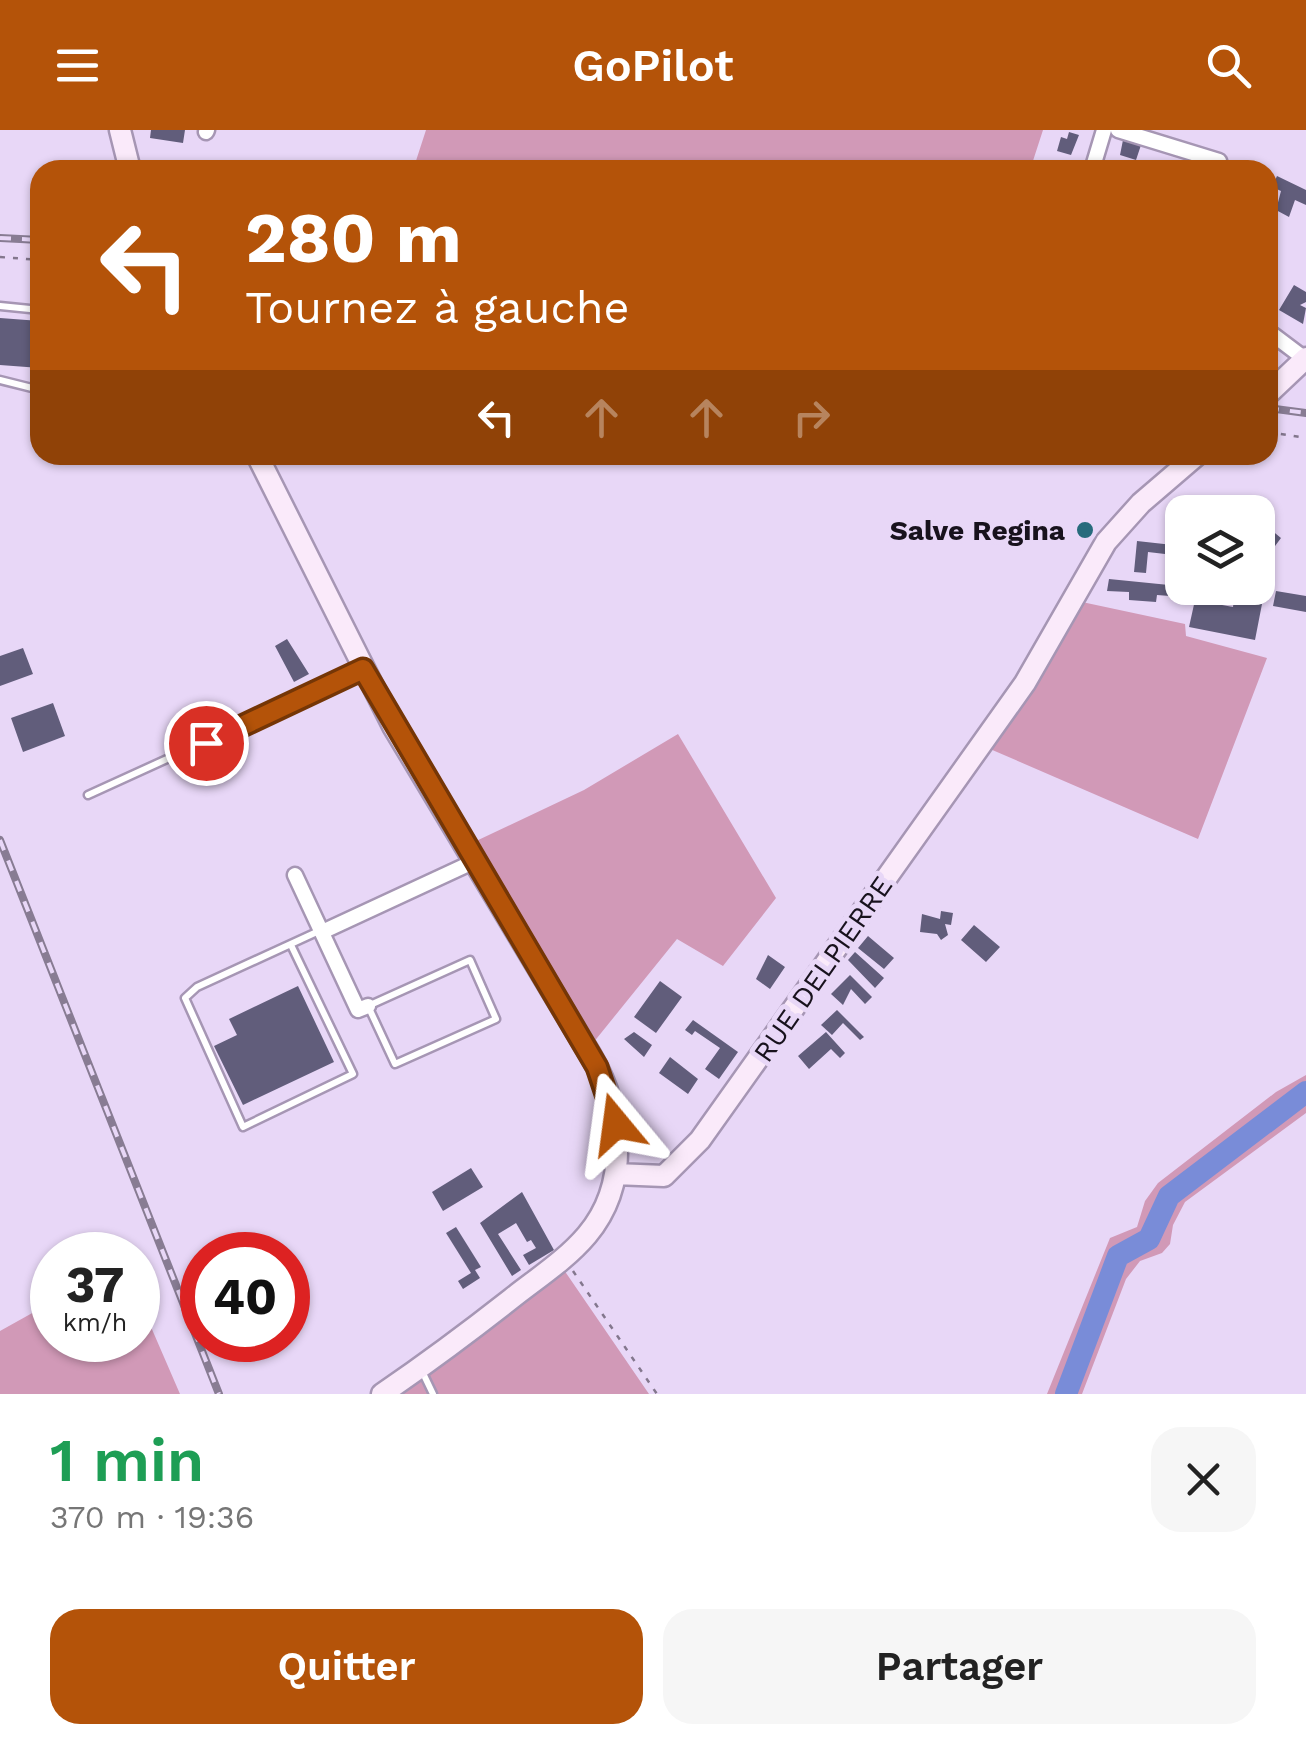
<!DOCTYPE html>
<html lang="fr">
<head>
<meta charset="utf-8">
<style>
	:root { --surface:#fff; --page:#f6f6f6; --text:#222; --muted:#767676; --accent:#b45309 }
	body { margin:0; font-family:"Work Sans",sans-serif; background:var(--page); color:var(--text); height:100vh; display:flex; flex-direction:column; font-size:38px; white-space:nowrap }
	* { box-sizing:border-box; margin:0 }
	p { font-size:32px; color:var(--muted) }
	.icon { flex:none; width:55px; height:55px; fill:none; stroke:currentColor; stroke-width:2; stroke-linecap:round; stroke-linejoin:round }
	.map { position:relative; height:1264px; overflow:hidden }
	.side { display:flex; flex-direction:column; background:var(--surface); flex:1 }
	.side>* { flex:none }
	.banner { position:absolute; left:30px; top:30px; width:1248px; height:305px; border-radius:30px; box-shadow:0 2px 8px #0004; background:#b45309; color:#fff; overflow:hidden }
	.fabs { position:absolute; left:1165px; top:365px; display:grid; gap:20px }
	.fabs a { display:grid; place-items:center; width:110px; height:110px; border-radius:20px; background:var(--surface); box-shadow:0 2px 8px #0004; font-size:50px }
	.speed { position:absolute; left:30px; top:1102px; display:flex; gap:20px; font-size:50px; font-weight:700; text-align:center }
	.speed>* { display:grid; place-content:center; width:130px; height:130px; border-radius:50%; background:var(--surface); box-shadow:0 2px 8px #0004; line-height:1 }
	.speed small { font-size:25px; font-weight:400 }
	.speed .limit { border:15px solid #d22; background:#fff; color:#111 }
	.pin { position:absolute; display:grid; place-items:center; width:85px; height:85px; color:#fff; margin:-42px; border:5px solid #fff; border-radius:50%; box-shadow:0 2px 10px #0007 }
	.me { position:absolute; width:110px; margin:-55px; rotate:344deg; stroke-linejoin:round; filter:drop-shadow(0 0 8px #0008) }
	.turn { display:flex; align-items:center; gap:35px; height:210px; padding:0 50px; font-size:45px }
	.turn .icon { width:130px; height:130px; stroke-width:2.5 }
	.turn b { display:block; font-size:70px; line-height:85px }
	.lanes { display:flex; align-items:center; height:95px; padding:0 50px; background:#0003; justify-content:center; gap:50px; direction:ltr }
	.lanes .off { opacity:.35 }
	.round { display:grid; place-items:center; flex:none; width:105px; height:105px; border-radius:30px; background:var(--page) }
	.overview { display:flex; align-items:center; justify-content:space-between; height:170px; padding:0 50px }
	h1 { font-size:60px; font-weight:600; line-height:75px; color:#1e9e55 }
	.cta { display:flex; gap:20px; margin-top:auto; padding:20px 50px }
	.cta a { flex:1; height:115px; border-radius:30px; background:var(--accent); color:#fff; font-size:40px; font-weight:600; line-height:115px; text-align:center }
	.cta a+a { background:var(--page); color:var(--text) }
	header { display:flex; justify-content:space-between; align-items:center; height:130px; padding:0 50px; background:var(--accent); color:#fff; font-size:45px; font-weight:600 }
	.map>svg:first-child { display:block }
	.green { fill:#d199b7 }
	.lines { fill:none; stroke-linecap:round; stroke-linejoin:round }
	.river { stroke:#798cd8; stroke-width:22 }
	.building { fill:#615d7b }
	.lane-casing { stroke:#a696b4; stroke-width:11 }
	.street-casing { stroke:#a696b4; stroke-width:19 }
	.secondary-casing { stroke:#a696b4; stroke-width:25 }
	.path { stroke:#83778d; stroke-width:2.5; stroke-dasharray:5 8; stroke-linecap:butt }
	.lane { stroke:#fff; stroke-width:6 }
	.street { stroke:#fff; stroke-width:14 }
	.secondary { stroke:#faeafa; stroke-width:20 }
	.rail-casing { stroke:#887c93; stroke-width:8 }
	.rail { stroke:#e8d7f7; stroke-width:4; stroke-dasharray:11; stroke-linecap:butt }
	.route-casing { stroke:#753606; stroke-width:25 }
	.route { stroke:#b45309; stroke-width:18 }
	.poi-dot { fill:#276b7c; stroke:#e8d7f7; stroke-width:4 }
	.labels { text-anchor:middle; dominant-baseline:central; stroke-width:10; stroke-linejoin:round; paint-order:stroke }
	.poi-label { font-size:28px; font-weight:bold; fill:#18121d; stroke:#e8d7f7; text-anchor:end }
	.street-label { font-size:28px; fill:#18121d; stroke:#e8d7f7 }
</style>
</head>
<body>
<header><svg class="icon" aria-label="menu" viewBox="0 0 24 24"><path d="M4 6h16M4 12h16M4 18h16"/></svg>GoPilot<svg class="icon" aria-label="search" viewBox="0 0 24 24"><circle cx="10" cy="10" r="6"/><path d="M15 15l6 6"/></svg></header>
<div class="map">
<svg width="1306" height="1264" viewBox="0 0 1306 1264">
	<rect width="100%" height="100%" fill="#e8d7f7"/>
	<path class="green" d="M 426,0 L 1043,0 L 1030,40 L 413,40 Z
		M 1066,460 L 1082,472 L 1185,494 L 1186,506 L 1267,528 L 1198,709 L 990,619 L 910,727 L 1027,538 Z
		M 678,604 L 776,768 L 723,836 L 677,809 L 593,913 L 474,712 L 584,660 Z
		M 1306,945 L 1306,983 L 1185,1072 L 1173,1095 L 1170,1114 L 1162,1123 L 1140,1131 L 1126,1149 L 1082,1264 L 1047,1264 L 1110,1108 L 1137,1097 L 1145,1071 L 1158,1053 L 1276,962 Z
		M 564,1140 L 649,1264 L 394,1264 Z
		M 138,1167 L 180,1264 L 0,1264 L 0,1201 L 52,1172 L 52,1210 L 138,1210 Z"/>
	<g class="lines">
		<path class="river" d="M 1066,1264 L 1118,1126 L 1149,1109 L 1169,1066 L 1306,962"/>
	</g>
	<path class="building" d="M 151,0 L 185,0 L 183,13 L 150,8 Z
		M 1069,2 L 1079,5 L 1071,25 L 1057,21 L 1061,7 L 1067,9 Z
		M 1123,10 L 1141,15 L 1136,30 L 1120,25 Z
		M 1277,46 L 1306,60 L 1306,75 L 1295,70 L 1289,87 L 1276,80 L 1281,61 L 1272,57 Z
		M 1294,155 L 1306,162 L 1306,172 L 1300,175 L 1306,178 L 1303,194 L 1279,180 Z
		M 0,188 L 40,191 L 40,238 L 0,235 Z
		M 1265,395 L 1281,408 L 1263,432 L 1258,428 L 1258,406 Z
		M 1137,411 L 1182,416 L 1182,426 L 1148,422 L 1146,443 L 1134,442 Z
		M 1179,444 L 1182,458 L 1196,458 L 1196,468 L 1157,465 L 1156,472 L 1129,470 L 1129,462 L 1107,461 L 1109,449 L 1179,456 Z
		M 1276,461 L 1306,466 L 1306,482 L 1273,476 Z
		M 1234,469 L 1262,474 L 1255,510 L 1189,497 L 1195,470 L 1233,477 Z
		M 287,509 L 309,544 L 294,552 L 275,516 Z
		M 23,518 L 33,544 L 0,556 L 0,526 Z
		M 53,573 L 65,606 L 23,622 L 11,588 Z
		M 941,781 L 953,783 L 951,795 L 945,794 L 948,805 L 941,810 L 937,804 L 920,802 L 922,784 L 940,789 Z
		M 974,795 L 1000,817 L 986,832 L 961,810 Z
		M 868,806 L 894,828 L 884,839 L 858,818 Z
		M 855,822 L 884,848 L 875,858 L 848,830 Z
		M 768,825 L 785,837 L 770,859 L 756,849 Z
		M 850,845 L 872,867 L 865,874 L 851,859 L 843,875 L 831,864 Z
		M 660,851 L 682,867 L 656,903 L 634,887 Z
		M 298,856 L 334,932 L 243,975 L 214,916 L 237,905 L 229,889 Z
		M 837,880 L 864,907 L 860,910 L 843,893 L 832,905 L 821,895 Z
		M 693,890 L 738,922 L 719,949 L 705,939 L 720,918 L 695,901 L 692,905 L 685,900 Z
		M 634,902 L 652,915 L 644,927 L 624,909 Z
		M 826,902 L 845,923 L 840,928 L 831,919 L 809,939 L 798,926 Z
		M 670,927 L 698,949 L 688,964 L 659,943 Z
		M 471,1038 L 483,1057 L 443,1081 L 432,1062 Z
		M 522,1062 L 554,1120 L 529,1135 L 523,1125 L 536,1118 L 531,1110 L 527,1112 L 516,1093 L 498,1104 L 521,1140 L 512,1146 L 480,1093 Z
		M 456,1097 L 481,1137 L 475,1140 L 480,1148 L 463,1159 L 458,1151 L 471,1143 L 446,1103 Z"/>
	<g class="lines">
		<g class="lane-casing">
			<path id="lane" d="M 0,176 L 40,180
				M 0,250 L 40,260
				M 88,665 L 362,540
				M 291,815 L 353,944 L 243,997 L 185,868 L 197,857 L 319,801
				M 470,830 L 496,889 L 395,934 L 368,876 Z
				M 421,1239 L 433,1264"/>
		</g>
		<g class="street-casing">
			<path id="street" d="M 1118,0 L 1219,31
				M 206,2 L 207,0
				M 1092,40 L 1104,0
				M 1268,201 L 1305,229
				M 295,745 L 358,880 L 368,876
				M 322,802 L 473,732"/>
		</g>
		<g class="secondary-casing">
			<path id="secondary" d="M 120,0 L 130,40
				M 1268,264 L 1306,228
				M 257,325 L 393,596 L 591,926 C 623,981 630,1054 587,1105 C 566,1130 536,1149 511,1169 C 469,1202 426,1234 382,1264
				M 615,1044 L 664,1046 L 700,1010 L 1025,553 L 1106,412 L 1141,373 L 1197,325"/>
		</g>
		<path class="path" d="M 0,127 L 40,130
			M 1268,302 L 1306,308
			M 573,1141 L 657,1264"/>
		<use href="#lane" class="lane"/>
		<use href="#street" class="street"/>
		<use href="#secondary" class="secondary"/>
		<g class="rail-casing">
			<path id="rail" d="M 0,108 L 40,110
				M 1268,278 L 1306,283
				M 0,710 L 219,1264"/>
		</g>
		<use href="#rail" class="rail"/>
	</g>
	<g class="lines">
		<g class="route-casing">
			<path id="route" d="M 206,613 L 363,539 L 597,937 L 616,994"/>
		</g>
		<use href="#route" class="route"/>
	</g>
	<circle class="poi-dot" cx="1085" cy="400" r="10"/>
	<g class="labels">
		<g class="poi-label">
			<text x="1065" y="400">Salve Regina</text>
		</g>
		<g class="street-label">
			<text transform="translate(823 839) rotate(-55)">RUE DELPIERRE</text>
		</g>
	</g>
</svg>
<div class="fabs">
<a><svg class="icon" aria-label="layers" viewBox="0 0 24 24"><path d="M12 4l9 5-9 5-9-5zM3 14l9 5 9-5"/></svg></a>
</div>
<div class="speed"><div>37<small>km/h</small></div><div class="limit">40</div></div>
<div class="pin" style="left:206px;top:613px;background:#d93025"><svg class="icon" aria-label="arrive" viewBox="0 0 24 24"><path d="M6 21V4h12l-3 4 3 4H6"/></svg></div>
<svg class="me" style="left:616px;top:994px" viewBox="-20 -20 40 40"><path d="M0-17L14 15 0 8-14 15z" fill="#b45309" stroke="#fff" stroke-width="4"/></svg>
<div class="banner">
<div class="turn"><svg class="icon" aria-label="left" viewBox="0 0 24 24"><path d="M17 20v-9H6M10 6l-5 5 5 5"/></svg><div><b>280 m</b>Tournez à gauche</div></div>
<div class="lanes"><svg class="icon" aria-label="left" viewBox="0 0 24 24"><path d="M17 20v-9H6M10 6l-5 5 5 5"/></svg><svg class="icon off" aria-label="ahead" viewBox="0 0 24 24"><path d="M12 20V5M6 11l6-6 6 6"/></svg><svg class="icon off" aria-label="ahead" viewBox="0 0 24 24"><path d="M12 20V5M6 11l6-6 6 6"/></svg><svg class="icon off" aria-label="right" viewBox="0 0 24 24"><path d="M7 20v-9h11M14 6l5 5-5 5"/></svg></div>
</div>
</div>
<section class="side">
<div class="overview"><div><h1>1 min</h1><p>370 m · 19:36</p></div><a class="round"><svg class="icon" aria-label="close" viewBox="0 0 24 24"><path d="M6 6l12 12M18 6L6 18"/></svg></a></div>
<div class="cta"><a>Quitter</a><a>Partager</a></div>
</section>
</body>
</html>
